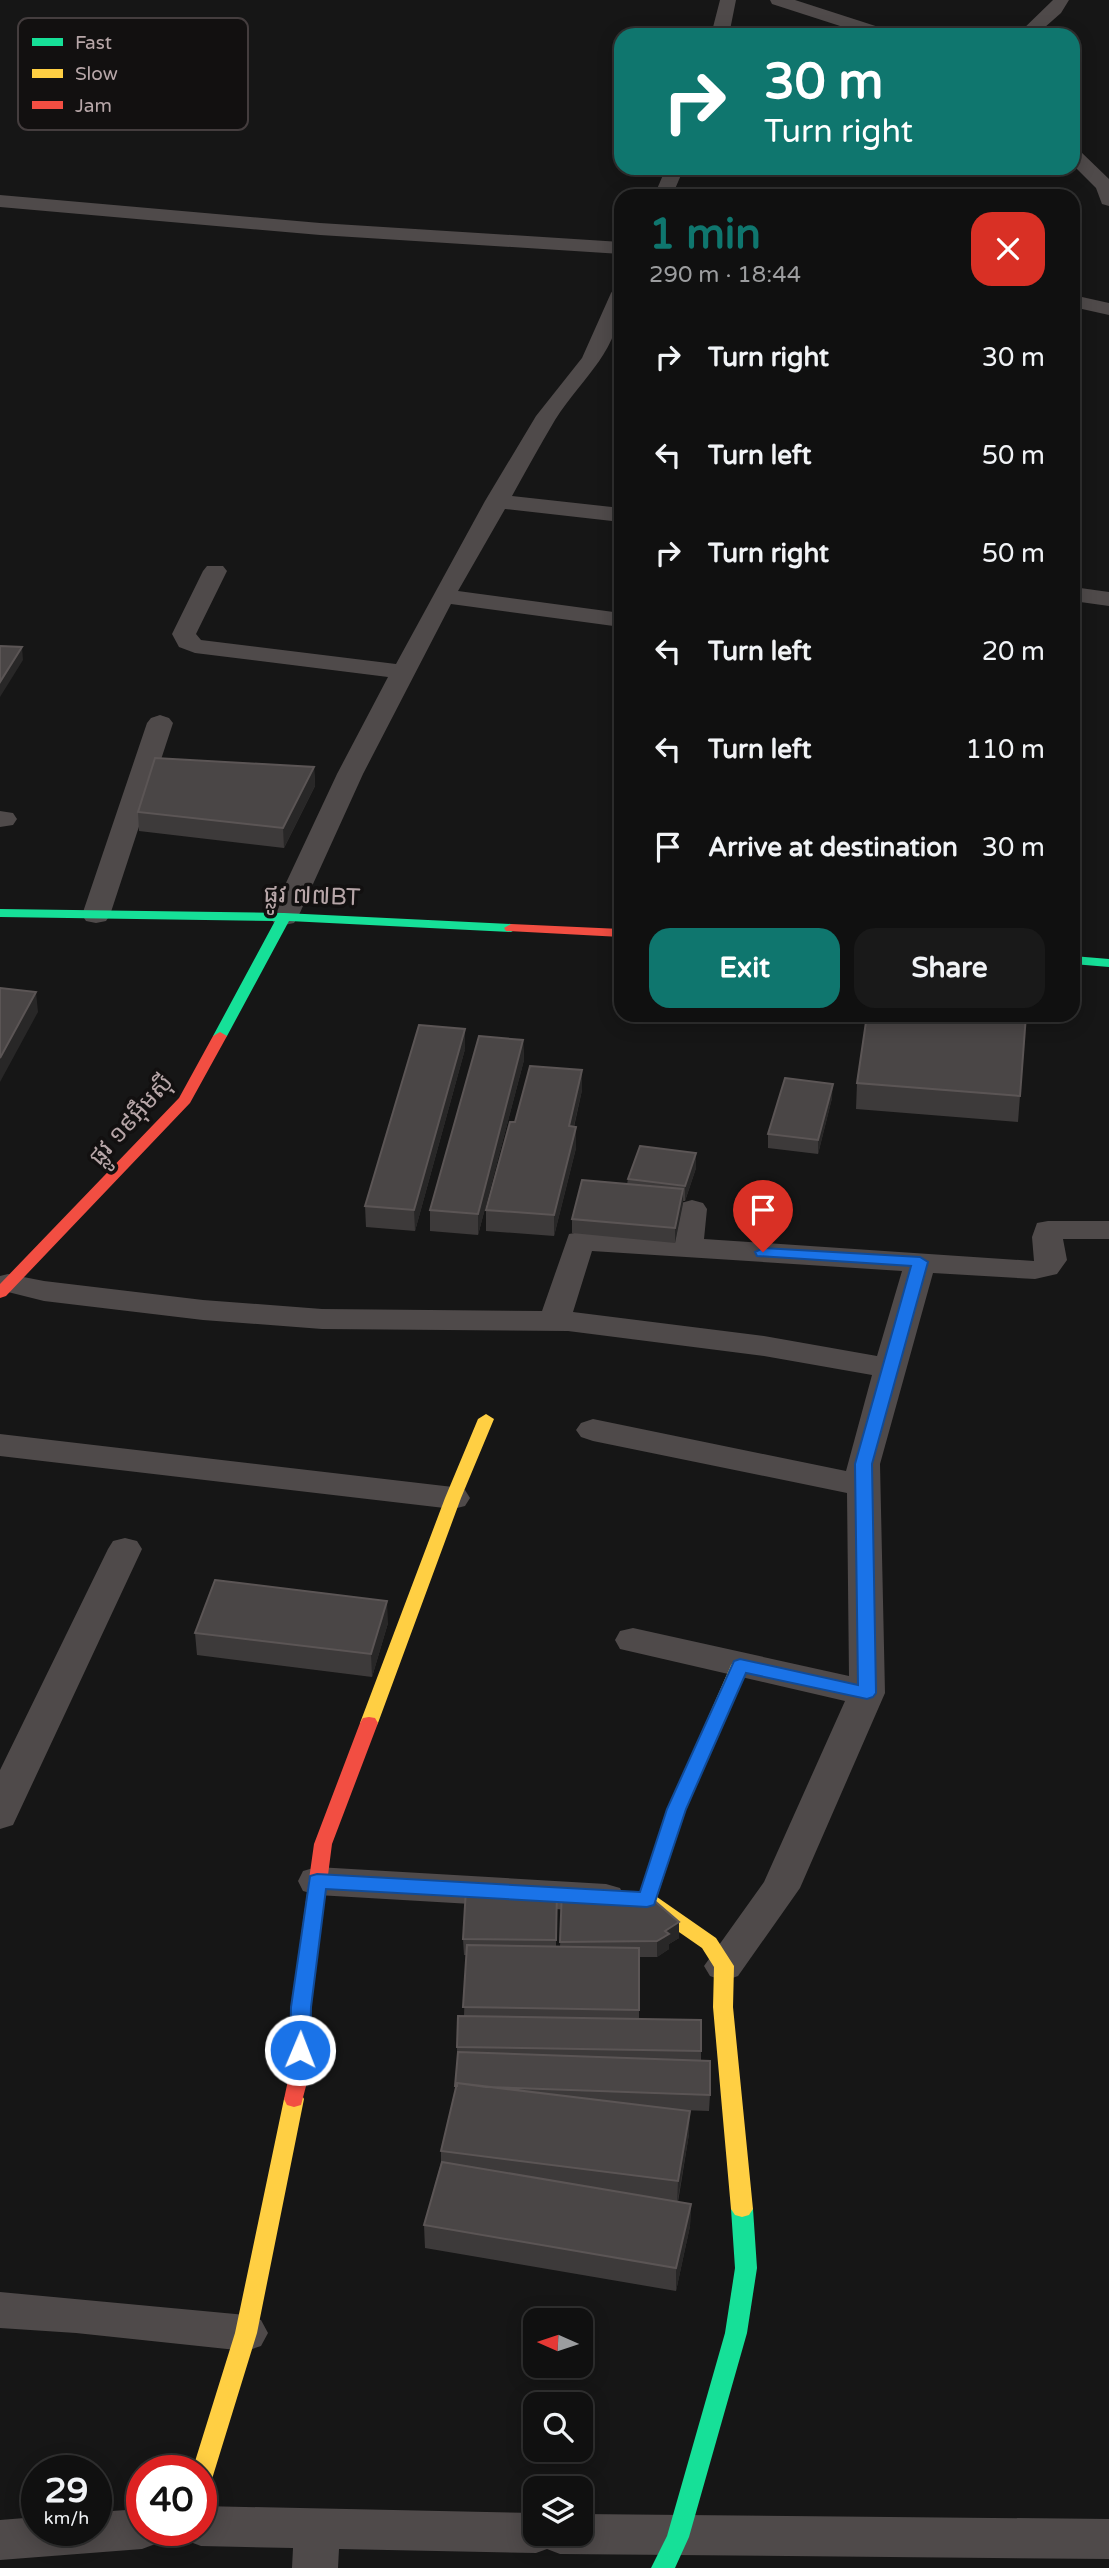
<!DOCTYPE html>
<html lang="en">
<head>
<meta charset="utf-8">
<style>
	:root { --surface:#101010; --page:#191919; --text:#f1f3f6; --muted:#9c9d9f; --line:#303030; --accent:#0f766e }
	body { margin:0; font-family:"Varela Round","Noto Sans Khmer",sans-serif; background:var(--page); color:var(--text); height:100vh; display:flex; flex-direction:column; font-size:26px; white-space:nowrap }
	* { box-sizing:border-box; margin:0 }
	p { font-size:23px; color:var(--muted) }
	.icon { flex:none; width:38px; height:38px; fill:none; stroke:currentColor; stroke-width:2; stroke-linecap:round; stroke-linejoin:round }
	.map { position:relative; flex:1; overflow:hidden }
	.panel { position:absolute; left:614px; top:189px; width:466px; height:833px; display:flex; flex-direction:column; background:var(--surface); border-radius:21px; box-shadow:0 4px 18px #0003,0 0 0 2px var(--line) }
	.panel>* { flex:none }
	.hud { position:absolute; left:614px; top:28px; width:466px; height:147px; border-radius:21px; box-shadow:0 4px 18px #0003,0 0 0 2px var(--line); background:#0f766e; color:#fff; overflow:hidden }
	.needle { width:46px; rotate:273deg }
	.tools { position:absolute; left:523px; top:2308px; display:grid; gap:14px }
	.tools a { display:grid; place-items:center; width:70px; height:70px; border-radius:14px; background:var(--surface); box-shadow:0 4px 18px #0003,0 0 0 2px var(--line); font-size:35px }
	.speed { position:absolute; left:21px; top:2455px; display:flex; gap:14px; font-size:35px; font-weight:700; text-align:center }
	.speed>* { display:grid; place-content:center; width:91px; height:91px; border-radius:50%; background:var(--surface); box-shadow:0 4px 18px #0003,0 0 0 2px var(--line); line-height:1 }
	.speed small { font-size:18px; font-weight:400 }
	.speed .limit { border:10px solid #d22; background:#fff; color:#111 }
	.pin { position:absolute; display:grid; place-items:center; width:60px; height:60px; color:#fff; margin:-72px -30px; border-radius:50% 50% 50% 0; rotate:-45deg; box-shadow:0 0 7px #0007 }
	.pin .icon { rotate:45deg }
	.me { position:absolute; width:77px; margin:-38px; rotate:1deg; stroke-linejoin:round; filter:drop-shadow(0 0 5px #0008) }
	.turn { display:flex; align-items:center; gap:24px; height:147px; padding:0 35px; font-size:32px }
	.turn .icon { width:91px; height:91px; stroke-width:2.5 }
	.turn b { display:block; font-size:49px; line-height:60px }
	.round { display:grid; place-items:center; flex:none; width:74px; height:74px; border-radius:21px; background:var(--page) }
	.summary { display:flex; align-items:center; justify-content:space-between; height:119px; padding:0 35px }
	h1 { font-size:42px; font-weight:700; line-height:52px; color:var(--accent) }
	.button { display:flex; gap:14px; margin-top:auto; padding:14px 35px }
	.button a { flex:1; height:80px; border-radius:21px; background:var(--accent); color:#fff; font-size:28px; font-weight:700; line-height:80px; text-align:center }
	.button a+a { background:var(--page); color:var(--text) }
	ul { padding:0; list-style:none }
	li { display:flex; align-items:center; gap:21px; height:98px; padding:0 35px }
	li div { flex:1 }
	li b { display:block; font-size:26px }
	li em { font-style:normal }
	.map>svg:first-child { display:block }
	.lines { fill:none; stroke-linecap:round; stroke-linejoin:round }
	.street { fill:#4f4a4a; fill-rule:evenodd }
	.fast { fill:#16e098; fill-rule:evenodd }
	.slow { fill:#ffcf43; fill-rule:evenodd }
	.jam { fill:#f24e42; fill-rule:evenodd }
	.wall { fill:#3d3a3a }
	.shaded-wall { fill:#282727 }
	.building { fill:#4a4646; stroke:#5b5555; stroke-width:2 }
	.route { fill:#1a73e8; stroke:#114b97; stroke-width:2 }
	.labels { text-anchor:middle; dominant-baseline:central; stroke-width:7; stroke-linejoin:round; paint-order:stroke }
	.street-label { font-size:24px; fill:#b7a6a8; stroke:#121010 }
	.key { fill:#121010; stroke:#443d3e; stroke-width:2 }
	.key-label { font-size:19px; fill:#b7a6a8 }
</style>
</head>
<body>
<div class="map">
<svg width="1109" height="2568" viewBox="0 0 1109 2568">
	<rect width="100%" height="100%" fill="#161616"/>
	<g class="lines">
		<path class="street" d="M 720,0 L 736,0 L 729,35 L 711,35 Z
			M 770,0 L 795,0 L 891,31 L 894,35 L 868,35 L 772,4 Z
			M 1053,0 L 1069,0 L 1061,13 L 1036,35 L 1017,35 Z
			M 1073,150 L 1080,151 L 1109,179 L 1109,206 L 1102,204 L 1096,188 L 1073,165 Z
			M 666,168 L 684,168 L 672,196 L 654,196 Z
			M 0,195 L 320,223 L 621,242 L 621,254 L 320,235 L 0,207 Z
			M 621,287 C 624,349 585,373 555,420 C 540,445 526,471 512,496 L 621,508 L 621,522 L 505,509 L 458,591 L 621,613 L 621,627 L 451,604 L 363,774 L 298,917 L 294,923 L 284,925 L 274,923 L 270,917 L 337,774 L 388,677 L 195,653 L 179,647 L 172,634 L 203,571 L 207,566 L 223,566 L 227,571 L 196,634 L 201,640 L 396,664 L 485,501 L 536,416 L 582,358 L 611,293 L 614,289 Z
			M 1073,295 L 1109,303 L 1109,315 L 1073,307 Z
			M 1073,587 L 1109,592 L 1109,606 L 1073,601 Z
			M 160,715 L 169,718 L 173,723 L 110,915 L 106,921 L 96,923 L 86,921 L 82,915 L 147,723 L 151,718 Z
			M 0,811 L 13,813 L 17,819 L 13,825 L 0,827 Z
			M 692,1200 L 703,1203 L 707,1209 L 704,1239 L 1034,1261 L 1032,1237 L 1037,1223 L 1048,1221 L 1109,1221 L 1109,1239 L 1063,1239 L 1067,1260 L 1057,1274 L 1035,1279 L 933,1273 L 880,1464 L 885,1693 L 800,1888 L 738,1976 L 724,1981 L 710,1976 L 704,1966 L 764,1882 L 845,1701 L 633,1652 L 620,1649 L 615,1640 L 620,1631 L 633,1628 L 849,1676 L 847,1493 L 593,1441 L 581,1437 L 576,1430 L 581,1423 L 593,1419 L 846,1471 L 872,1375 L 764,1356 L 568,1331 L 322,1329 L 203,1320 L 44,1301 L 0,1290 L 0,1276 L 8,1274 L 44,1281 L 203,1300 L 322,1309 L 542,1311 L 569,1234 L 580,1232 L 674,1237 L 677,1209 L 681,1203 ZM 592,1251 L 902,1271 L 877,1356 L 764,1336 L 573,1312 Z
			M 0,1434 L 453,1487 L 465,1490 L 470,1498 L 465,1506 L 453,1509 L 0,1456 Z
			M 125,1538 L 137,1541 L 142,1549 L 13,1825 L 0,1829 L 0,1770 L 108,1549 L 113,1541 Z
			M 317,1867 L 606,1884 L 620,1888 L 625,1898 L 620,1908 L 606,1912 L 317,1895 L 303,1891 L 298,1881 L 303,1871 Z
			M 0,2292 L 246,2315 L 261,2320 L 268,2333 L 261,2346 L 246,2351 L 76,2333 L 0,2328 Z
			M 201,2506 L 536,2513 L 536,2534 L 581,2534 L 581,2514 L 1109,2519 L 1109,2559 L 560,2554 L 547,2549 L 536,2553 L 339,2549 L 338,2568 L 292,2568 L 293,2548 L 201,2546 L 185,2540 L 180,2530 L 201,2530 Z
			M 142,2509 L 142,2530 L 164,2530 L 158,2543 L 142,2549 L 0,2560 L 0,2520 L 37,2517 L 37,2530 L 96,2530 L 96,2512 Z"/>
		<path class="fast" d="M 0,909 L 284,913 L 511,924 L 518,928 L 511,932 L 289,921 L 227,1036 L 220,1040 L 213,1036 L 275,921 L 0,917 Z
			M 1073,956 L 1109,959 L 1109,967 L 1073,964 Z
			M 742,2201 L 749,2203 L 753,2209 L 757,2268 L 747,2333 L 689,2537 L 675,2568 L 651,2568 L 667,2536 L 725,2333 L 735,2268 L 731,2209 L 735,2203 Z"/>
		<path class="slow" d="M 486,1414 L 494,1419 L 461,1498 L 378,1723 L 375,1728 L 363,1728 L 360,1723 L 445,1498 L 478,1419 Z
			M 740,1659 L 746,1661 L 749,1665 L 686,1809 L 657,1897 L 716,1938 L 734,1966 L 733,2007 L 753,2209 L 749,2215 L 742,2217 L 735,2215 L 731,2209 L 713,2007 L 714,1967 L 702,1948 L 640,1905 L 637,1900 L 668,1809 L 731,1665 L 734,1661 Z
			M 294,2091 L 301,2093 L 304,2099 L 257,2333 L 212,2479 L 209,2486 L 201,2489 L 201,2471 L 192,2471 L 235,2333 L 284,2099 L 287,2093 Z"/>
		<path class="jam" d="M 511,924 L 621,929 L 621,937 L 506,931 L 504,928 Z
			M 220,1032 L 227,1036 L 190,1103 L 6,1296 L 0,1298 L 0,1284 L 179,1098 L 213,1036 Z
			M 369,1717 L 375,1718 L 378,1723 L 332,1844 L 311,2007 L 310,2071 L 301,2105 L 294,2107 L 287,2105 L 284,2099 L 290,2071 L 291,2007 L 314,1844 L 360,1723 L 363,1718 Z"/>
	</g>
	<path class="wall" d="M 314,767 L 315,786 L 284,848 L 139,831 L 138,812 Z
		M 523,1040 L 524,1060 L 478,1235 L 430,1231 L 430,1210 Z
		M 465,1049 L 415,1231 L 366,1227 L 365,1206 Z
		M 582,1070 L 582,1090 L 574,1127 L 576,1148 L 554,1236 L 486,1231 L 486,1210 L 515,1122 Z
		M 857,1083 L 1020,1096 L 1018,1122 L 856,1109 Z
		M 832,1098 L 818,1154 L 768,1148 L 768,1134 Z
		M 696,1168 L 685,1201 L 683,1201 L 675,1243 L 572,1233 L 572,1219 L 627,1184 L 628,1179 Z
		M 388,1623 L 372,1677 L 197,1655 L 195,1633 Z
		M 557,1889 L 556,1947 L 560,1947 L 562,1889 L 679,1922 L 679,1938 L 669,1944 L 669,1949 L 657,1957 L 639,1957 L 639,2019 L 701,2020 L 701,2060 L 710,2095 L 709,2111 L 681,2110 L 689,2134 L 678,2202 L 691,2204 L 690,2226 L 676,2291 L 425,2248 L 424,2225 L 441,2163 L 441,2151 L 455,2091 L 457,2061 L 457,2047 L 464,2016 L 466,1955 L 464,1955 L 463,1939 Z"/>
	<path class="shaded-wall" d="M 22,647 L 23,660 L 0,697 L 0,682 Z
		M 314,767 L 315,786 L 284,848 L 283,828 Z
		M 36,992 L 38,1012 L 0,1082 L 0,1058 Z
		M 465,1029 L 465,1049 L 415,1231 L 414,1210 Z
		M 523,1040 L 524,1060 L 478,1235 L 478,1214 Z
		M 582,1070 L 582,1090 L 569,1147 L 569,1126 Z
		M 833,1084 L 832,1098 L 818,1154 L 818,1140 Z
		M 576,1127 L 576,1148 L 554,1236 L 554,1215 Z
		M 696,1153 L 696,1168 L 685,1201 L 685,1186 Z
		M 683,1189 L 683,1204 L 675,1243 L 675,1228 Z
		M 387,1601 L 388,1623 L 372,1677 L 371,1654 Z
		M 679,1922 L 679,1938 L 669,1944 L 669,1949 L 657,1957 L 657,1941 L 665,1931 Z
		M 690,2111 L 689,2134 L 677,2204 L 678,2181 Z
		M 691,2204 L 690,2226 L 676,2291 L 676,2268 Z"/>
	<path class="building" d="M 0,646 L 22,647 L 0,682 Z
		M 155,758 L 314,767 L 283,828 L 138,812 Z
		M 0,988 L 36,992 L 0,1058 Z
		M 867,1015 L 1026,1015 L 1020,1096 L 857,1083 Z
		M 419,1025 L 465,1029 L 414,1210 L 365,1206 Z
		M 479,1036 L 523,1040 L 478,1214 L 430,1210 Z
		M 530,1066 L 582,1070 L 569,1126 L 576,1127 L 554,1215 L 486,1210 L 510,1122 L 515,1122 Z
		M 785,1078 L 833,1084 L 818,1140 L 768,1134 Z
		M 640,1146 L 696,1153 L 685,1186 L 628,1179 Z
		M 582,1180 L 683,1189 L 675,1228 L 572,1219 Z
		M 215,1580 L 387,1601 L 371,1654 L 195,1633 Z
		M 466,1889 L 557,1889 L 556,1940 L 463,1939 Z
		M 562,1889 L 617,1891 L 650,1897 L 679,1922 L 665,1931 L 669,1934 L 657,1941 L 560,1942 Z
		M 467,1945 L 639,1948 L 639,2010 L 463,2007 Z
		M 458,2016 L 701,2020 L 701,2051 L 457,2047 Z
		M 458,2052 L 710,2061 L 710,2095 L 486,2087 L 457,2083 L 457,2086 L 455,2086 Z
		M 457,2083 L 690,2111 L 678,2181 L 441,2151 Z
		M 442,2162 L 691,2204 L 676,2268 L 424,2225 Z"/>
	<path class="route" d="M 763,1248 L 920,1257 L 928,1262 L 872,1464 L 876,1693 L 873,1697 L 867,1699 L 746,1673 L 686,1809 L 654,1905 L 647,1907 L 326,1889 L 311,2007 L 310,2050 L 308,2056 L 300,2058 L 293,2056 L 290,2050 L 291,2007 L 310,1876 L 317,1874 L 640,1892 L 667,1809 L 734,1661 L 740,1659 L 858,1685 L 855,1464 L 911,1266 L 757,1256 L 755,1252 Z"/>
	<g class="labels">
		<g class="street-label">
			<text transform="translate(312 896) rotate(2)">ផ្លូវ ៧៧BT</text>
			<text transform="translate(131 1120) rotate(-48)">ផ្លូវ ១៩អ៊ឹមស៊ី</text>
		</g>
	</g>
	<rect x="18" y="18" width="230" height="112" rx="10" class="key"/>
	<rect x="32" y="38" width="31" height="8" fill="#16e098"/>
	<rect x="32" y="69" width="31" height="9" fill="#ffcf43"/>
	<rect x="32" y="101" width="31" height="8" fill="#f24e42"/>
	<g class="key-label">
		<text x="75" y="49">Fast</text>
		<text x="75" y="80">Slow</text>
		<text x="75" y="112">Jam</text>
	</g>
</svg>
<div class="tools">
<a><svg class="needle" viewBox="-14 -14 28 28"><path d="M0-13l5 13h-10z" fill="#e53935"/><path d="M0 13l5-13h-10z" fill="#9c9d9f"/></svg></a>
<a><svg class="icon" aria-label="search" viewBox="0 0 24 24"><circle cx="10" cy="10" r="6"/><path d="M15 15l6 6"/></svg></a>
<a><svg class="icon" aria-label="layers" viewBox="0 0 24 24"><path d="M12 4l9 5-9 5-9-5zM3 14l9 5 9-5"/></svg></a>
</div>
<div class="speed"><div>29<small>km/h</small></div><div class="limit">40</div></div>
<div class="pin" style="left:763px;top:1252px;background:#d93025"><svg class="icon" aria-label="arrive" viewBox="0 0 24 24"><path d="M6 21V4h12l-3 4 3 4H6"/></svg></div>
<svg class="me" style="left:300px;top:2050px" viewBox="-20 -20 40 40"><circle r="17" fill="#1a73e8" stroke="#fff" stroke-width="3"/><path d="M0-11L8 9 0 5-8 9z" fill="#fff"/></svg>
<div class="hud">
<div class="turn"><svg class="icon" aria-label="right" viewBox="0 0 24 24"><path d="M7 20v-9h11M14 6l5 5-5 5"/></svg><div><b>30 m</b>Turn right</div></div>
</div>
<section class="panel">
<div class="summary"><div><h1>1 min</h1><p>290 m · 18:44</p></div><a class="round" style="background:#d93025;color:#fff"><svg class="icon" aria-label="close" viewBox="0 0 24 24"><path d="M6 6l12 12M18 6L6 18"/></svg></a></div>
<ul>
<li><svg class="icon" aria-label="right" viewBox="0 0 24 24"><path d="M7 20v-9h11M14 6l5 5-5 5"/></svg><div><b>Turn right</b></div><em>30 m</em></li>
<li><svg class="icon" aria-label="left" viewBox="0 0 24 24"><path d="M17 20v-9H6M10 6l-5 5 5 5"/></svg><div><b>Turn left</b></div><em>50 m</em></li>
<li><svg class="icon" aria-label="right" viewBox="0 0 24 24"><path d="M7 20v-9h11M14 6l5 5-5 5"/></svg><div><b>Turn right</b></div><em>50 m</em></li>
<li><svg class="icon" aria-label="left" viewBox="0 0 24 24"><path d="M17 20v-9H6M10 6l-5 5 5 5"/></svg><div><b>Turn left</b></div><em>20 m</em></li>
<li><svg class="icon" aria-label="left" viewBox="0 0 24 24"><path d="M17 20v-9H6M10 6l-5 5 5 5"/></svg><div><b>Turn left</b></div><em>110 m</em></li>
<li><svg class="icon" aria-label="arrive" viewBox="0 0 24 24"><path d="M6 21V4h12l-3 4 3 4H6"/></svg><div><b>Arrive at destination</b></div><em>30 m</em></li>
</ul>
<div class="button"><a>Exit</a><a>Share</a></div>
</section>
</div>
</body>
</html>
